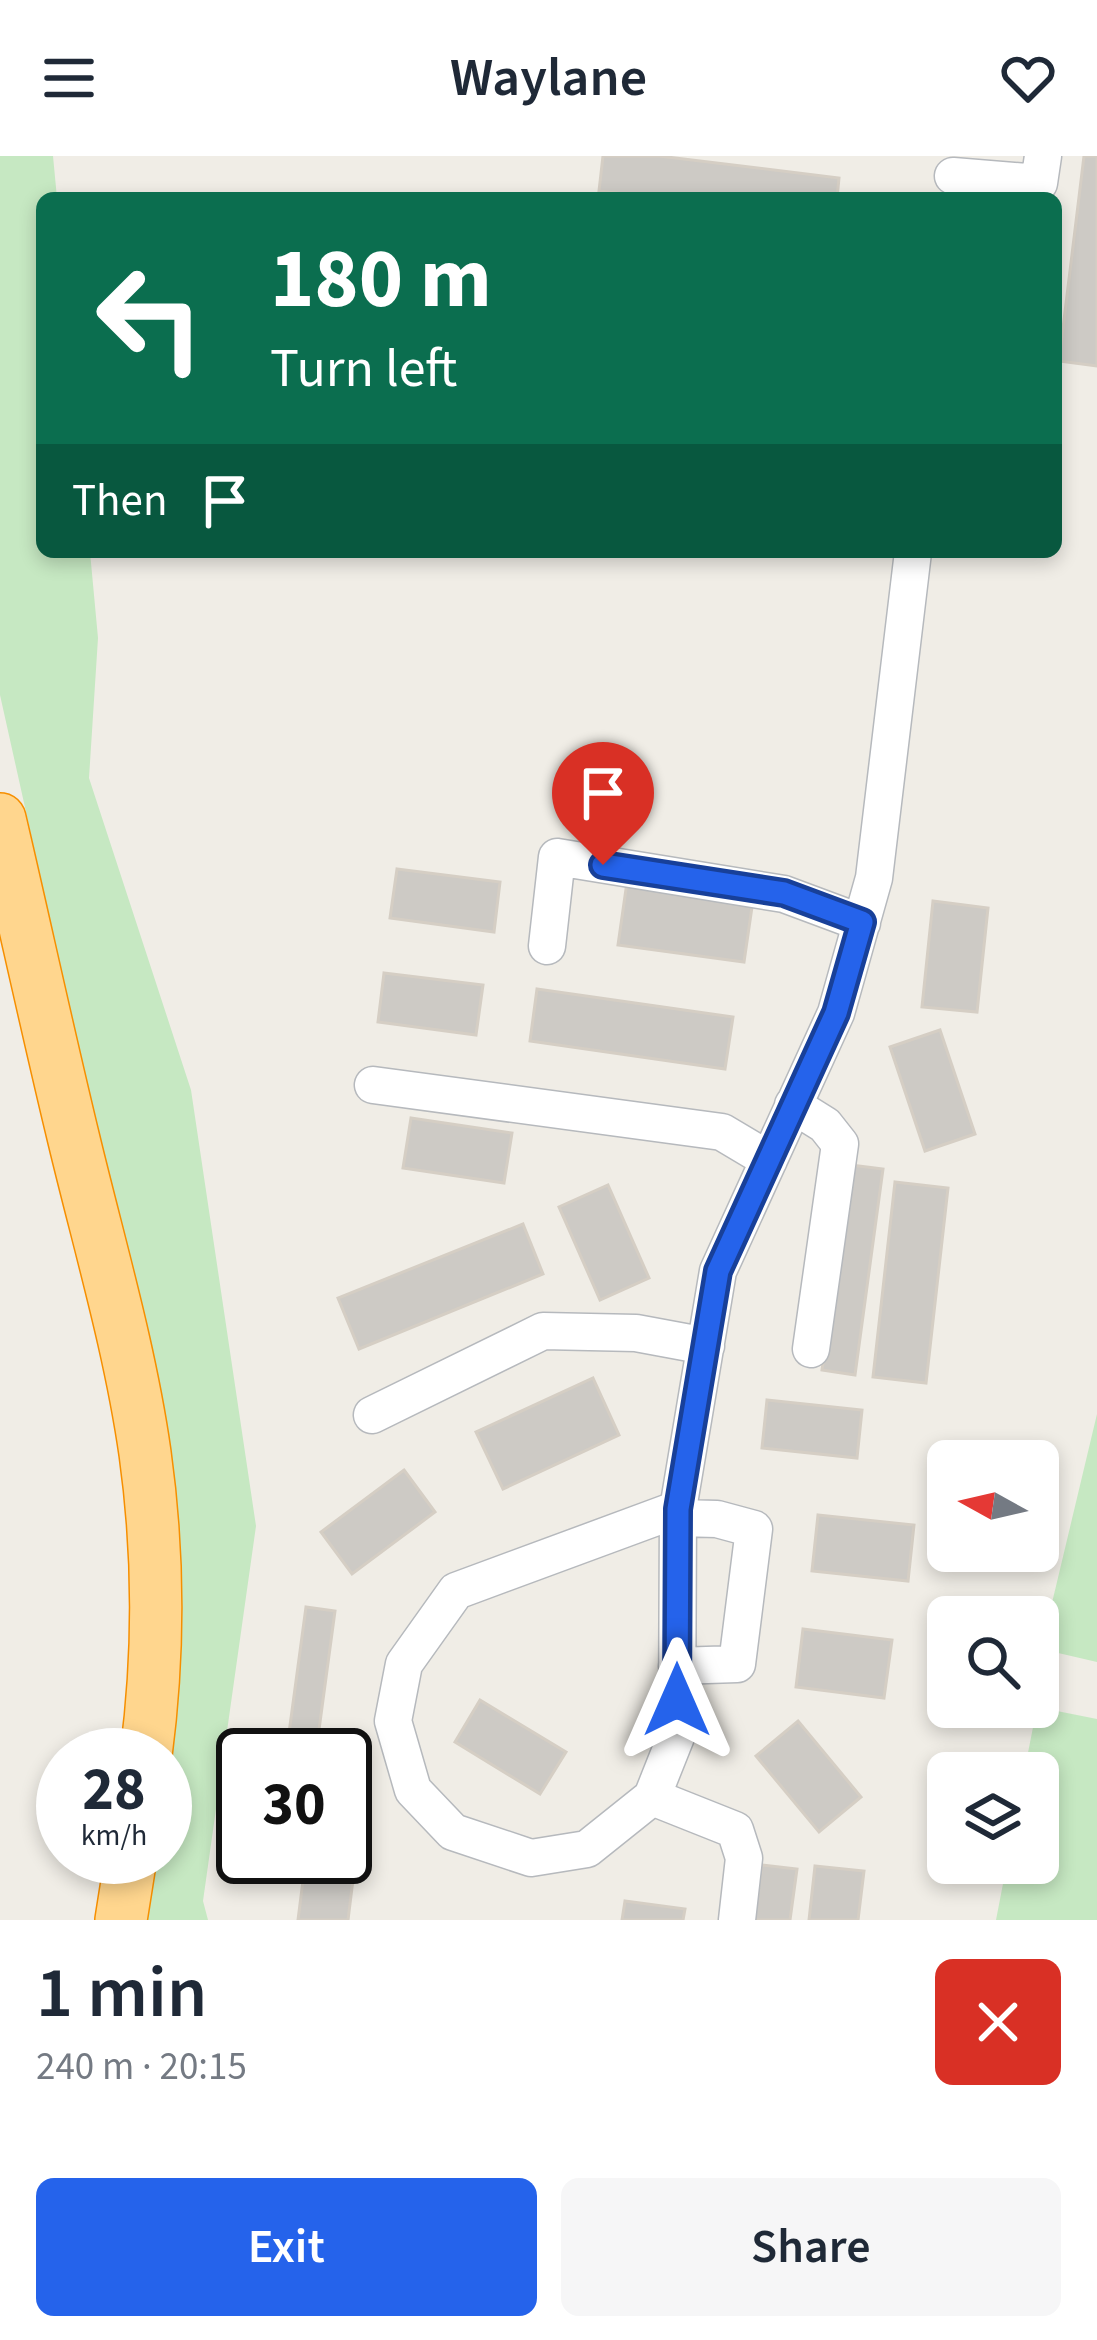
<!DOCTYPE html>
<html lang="en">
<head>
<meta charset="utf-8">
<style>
	:root { --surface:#fff; --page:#f6f6f7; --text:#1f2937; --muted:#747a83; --accent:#2563eb }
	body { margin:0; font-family:"Source Sans 3",sans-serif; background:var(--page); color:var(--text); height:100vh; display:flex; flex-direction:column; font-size:45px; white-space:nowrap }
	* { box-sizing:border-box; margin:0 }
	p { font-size:39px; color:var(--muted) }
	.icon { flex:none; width:66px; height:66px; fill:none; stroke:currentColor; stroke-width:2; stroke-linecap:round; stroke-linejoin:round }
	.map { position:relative; height:1764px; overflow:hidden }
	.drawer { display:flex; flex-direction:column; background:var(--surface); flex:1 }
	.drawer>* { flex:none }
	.hud { position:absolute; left:36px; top:36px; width:1026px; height:366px; border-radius:18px; box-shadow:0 6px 18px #0003; background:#0b6e4f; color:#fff; overflow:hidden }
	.needle { width:78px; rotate:278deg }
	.buttons { position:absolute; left:927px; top:1284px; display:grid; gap:24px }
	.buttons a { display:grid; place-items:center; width:132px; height:132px; border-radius:18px; background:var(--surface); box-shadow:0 6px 18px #0003; font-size:60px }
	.speed { position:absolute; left:36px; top:1572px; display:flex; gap:24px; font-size:60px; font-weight:700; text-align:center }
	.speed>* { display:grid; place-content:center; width:156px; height:156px; border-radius:50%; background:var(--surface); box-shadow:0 6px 18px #0003; line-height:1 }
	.speed small { font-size:30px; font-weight:400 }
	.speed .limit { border:6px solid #111; border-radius:18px; background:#fff; color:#111 }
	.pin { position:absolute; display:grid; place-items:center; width:102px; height:102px; color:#fff; margin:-123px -51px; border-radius:50% 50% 50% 0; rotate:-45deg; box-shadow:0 0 12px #0007 }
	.pin .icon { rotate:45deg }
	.me { position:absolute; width:132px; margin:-66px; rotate:0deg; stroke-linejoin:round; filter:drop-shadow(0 0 9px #0008) }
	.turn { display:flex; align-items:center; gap:42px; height:252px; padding:0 36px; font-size:54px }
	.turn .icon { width:156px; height:156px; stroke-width:2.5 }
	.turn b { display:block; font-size:84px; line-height:102px }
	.then { display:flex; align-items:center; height:114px; padding:0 36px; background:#0003; gap:24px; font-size:45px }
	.round { display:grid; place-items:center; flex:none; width:126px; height:126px; border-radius:18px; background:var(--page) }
	.overview { display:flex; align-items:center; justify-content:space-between; height:204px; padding:0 36px }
	h1 { font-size:72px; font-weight:600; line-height:90px }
	.cta { display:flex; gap:24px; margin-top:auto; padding:24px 36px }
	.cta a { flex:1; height:138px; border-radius:18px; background:var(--accent); color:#fff; font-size:48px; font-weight:600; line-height:138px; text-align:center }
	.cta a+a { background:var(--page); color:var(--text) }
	header { display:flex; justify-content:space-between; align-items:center; height:156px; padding:0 36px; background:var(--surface); font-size:54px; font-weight:600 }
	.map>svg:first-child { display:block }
	.green { fill:#c6e8c2 }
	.building { fill:#cdcac5; stroke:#d5cec4; stroke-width:3 }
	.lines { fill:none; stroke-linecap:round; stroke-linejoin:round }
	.minor-casing { stroke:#b6b9bd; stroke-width:39 }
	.highway-casing { stroke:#f68f00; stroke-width:54 }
	.minor { stroke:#fff; stroke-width:36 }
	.highway { stroke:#ffd68e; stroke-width:51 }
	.route-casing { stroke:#184099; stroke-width:30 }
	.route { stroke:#2563eb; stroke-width:21 }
</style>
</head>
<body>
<header><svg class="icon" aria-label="menu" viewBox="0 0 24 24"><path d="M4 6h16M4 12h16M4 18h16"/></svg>Waylane<svg class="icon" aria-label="heart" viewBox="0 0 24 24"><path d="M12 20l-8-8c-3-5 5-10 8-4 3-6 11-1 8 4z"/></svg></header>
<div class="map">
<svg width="1097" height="1764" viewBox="0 0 1097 1764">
	<rect width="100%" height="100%" fill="#f0ede6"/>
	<path class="green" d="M 0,0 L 53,0 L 57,42 L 42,42 L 42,396 L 90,396 L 98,482 L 89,622 L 191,934 L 256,1370 L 203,1745 L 208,1764 L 139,1764 L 148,1701 L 165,1701 L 165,1599 L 117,1065 L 0,539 Z
		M 1097,1258 L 1097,1506 L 1041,1493 Z
		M 1037,1551 L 1097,1563 L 1097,1764 L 996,1764 L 1007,1707 L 1038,1707 L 1038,1617 L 1024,1617 Z"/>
	<path class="building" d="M 603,0 L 659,0 L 839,22 L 837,42 L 657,42 L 599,35 Z
		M 1084,0 L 1097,0 L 1097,210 L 1059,205 Z
		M 397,713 L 500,726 L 494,776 L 390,762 Z
		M 627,726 L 753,744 L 744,806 L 618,789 Z
		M 933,745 L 988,752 L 977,856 L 922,851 Z
		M 384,817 L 483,829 L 476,879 L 378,866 Z
		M 537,833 L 733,861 L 725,913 L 530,885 Z
		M 940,874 L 975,978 L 925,995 L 890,891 Z
		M 411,962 L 512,977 L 504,1027 L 403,1012 Z
		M 851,1009 L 883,1013 L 855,1219 L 822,1214 Z
		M 895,1026 L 948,1032 L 926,1227 L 873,1221 Z
		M 608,1029 L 649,1122 L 600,1144 L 559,1051 Z
		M 523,1068 L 543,1118 L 359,1193 L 338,1142 Z
		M 593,1222 L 619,1279 L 503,1333 L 476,1276 Z
		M 767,1244 L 862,1254 L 857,1302 L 762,1292 Z
		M 404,1314 L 435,1356 L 352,1418 L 321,1376 Z
		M 818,1359 L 914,1369 L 908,1425 L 812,1415 Z
		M 306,1451 L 335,1455 L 318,1581 L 289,1577 Z
		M 803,1473 L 892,1484 L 884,1542 L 796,1531 Z
		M 480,1544 L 566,1596 L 540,1638 L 455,1586 Z
		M 798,1565 L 861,1641 L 819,1676 L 756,1600 Z
		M 345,1673 L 359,1675 L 348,1764 L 298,1764 L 306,1701 L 345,1701 Z
		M 762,1709 L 797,1713 L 790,1764 L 754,1764 Z
		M 815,1710 L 864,1715 L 858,1764 L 809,1764 Z
		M 625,1745 L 685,1753 L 683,1764 L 622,1764 Z"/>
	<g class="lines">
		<g class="minor-casing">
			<path id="minor" d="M 953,20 L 1039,27 L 1043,0
				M 547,790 L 557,701 L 784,738 L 862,767
				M 373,929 L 722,976 L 769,1004
				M 793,949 L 825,969 L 840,988 L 811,1193
				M 372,1259 L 543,1175 L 636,1177 L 706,1190
				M 678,1353 L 677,1578 L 652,1641 L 587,1693 L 531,1702 L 453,1676 L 413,1634 L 393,1565 L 404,1508 L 456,1435 Z
				M 678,1353 L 718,1115 L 836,857 L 874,722 L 913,396
				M 677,1510 L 737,1508 L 754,1373 L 717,1363 L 678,1362
				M 652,1641 L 735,1674 L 744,1702 L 737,1764"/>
		</g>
		<g class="highway-casing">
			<path id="highway" d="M 0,663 C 25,770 48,877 74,984 C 99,1088 130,1192 145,1297 C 159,1397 159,1500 146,1599
				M 121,1764 L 131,1701"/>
		</g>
		<use href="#minor" class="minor"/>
		<use href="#highway" class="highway"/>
	</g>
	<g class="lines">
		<g class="route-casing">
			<path id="route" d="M 603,709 L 784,737 L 862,766 L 836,857 L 718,1115 L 678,1353 L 677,1544"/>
		</g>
		<use href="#route" class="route"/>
	</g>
</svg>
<div class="buttons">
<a><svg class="needle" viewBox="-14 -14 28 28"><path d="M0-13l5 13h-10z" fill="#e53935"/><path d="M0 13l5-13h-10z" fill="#747a83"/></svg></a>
<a><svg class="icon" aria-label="search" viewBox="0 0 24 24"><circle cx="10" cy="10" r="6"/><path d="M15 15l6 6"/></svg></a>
<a><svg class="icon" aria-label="layers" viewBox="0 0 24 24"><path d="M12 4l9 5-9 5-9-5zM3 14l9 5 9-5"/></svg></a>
</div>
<div class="speed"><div>28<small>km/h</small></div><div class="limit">30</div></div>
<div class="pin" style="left:603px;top:709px;background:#d93025"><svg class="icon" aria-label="arrive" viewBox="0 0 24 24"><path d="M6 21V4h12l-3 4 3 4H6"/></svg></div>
<svg class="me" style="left:677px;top:1544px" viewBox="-20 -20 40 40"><path d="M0-17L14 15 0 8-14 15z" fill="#2563eb" stroke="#fff" stroke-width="4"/></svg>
<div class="hud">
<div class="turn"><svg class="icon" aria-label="left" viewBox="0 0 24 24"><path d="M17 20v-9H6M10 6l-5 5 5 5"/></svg><div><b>180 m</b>Turn left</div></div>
<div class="then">Then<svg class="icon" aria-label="arrive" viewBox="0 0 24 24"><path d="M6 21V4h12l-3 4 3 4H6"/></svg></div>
</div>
</div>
<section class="drawer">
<div class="overview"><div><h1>1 min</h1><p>240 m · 20:15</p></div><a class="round" style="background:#d93025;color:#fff"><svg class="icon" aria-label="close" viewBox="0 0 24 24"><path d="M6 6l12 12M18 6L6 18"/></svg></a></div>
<div class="cta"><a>Exit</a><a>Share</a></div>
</section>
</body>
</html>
